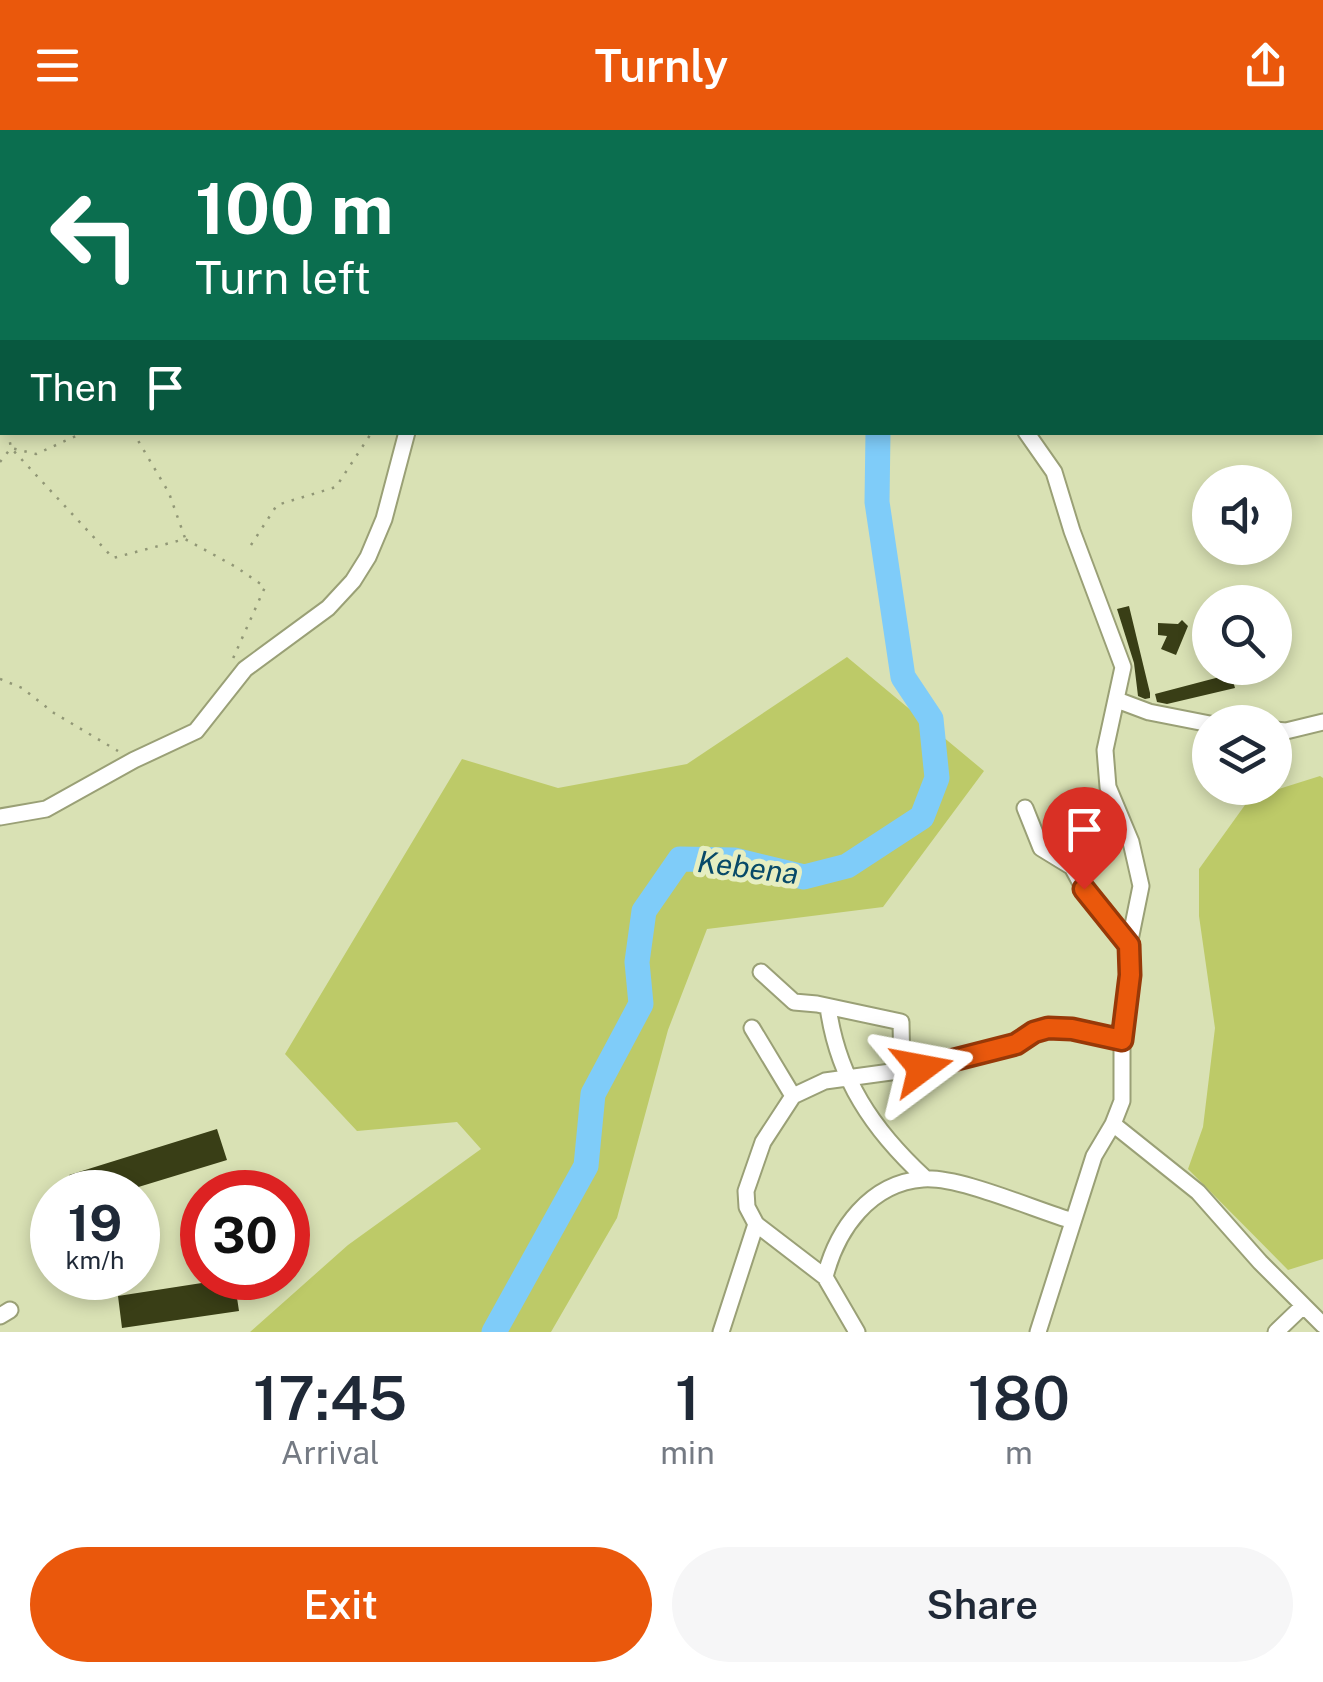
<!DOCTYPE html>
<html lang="en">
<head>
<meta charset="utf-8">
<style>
	:root { --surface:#fff; --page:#f6f6f7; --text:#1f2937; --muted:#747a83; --accent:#ea580c }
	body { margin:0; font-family:"Public Sans",sans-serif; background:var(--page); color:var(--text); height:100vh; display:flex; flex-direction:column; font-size:38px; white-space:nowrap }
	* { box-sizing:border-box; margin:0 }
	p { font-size:32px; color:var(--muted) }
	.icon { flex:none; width:55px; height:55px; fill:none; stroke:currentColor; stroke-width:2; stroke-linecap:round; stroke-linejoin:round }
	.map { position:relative; height:1202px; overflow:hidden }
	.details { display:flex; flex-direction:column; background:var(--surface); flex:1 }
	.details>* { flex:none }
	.banner { position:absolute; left:0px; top:0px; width:1325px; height:305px; box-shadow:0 5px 15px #0003; background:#0b6e4f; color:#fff; overflow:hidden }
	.tools { position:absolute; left:1192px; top:335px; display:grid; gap:20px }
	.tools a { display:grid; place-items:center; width:100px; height:100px; border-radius:50%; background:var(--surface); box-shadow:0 5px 15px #0003; font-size:50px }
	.speed { position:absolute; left:30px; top:1040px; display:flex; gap:20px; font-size:50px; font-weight:700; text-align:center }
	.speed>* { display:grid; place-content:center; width:130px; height:130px; border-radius:50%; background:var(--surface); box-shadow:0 5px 15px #0003; line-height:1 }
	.speed small { font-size:25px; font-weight:400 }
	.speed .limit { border:15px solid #d22; background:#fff; color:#111 }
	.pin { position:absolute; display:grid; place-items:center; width:85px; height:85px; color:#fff; margin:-102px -42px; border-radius:50% 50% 50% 0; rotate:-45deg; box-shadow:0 0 10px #0007 }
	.pin .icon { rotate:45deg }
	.me { position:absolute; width:110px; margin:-55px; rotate:77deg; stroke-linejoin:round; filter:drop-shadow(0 0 8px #0008) }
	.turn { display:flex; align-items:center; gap:35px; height:210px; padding:0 30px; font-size:45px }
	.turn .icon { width:130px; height:130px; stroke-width:2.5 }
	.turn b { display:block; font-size:70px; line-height:85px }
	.then { display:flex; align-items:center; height:95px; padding:0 30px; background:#0003; gap:20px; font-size:38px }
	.eta { display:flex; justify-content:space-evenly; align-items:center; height:170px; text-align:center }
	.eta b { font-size:60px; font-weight:600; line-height:70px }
	.cta { display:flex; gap:20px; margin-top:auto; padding:20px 30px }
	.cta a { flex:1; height:115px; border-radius:60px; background:var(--accent); color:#fff; font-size:40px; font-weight:600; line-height:115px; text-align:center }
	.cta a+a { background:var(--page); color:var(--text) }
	header { display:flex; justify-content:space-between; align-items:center; height:130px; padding:0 30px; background:var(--accent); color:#fff; font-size:45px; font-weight:600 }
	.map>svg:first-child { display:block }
	.green { fill:#bdca68 }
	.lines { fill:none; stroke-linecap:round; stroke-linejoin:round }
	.river { stroke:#7fccf9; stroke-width:25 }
	.building { fill:#393e16 }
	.minor-casing { stroke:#9aa076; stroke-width:19 }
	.path { stroke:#919776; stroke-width:2.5; stroke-dasharray:2.5 8; stroke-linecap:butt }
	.minor { stroke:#fff; stroke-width:15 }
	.route-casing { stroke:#983908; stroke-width:25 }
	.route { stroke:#ea580c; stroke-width:18 }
	.labels { text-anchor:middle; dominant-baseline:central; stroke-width:10; stroke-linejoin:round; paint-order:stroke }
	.water-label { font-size:30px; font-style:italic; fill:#084a68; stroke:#e6eec1 }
</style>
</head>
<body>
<header><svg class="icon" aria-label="menu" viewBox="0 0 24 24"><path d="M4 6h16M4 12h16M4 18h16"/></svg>Turnly<svg class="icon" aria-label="share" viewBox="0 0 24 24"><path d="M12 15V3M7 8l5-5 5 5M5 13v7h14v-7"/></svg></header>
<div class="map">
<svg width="1323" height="1202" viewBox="0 0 1323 1202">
	<rect width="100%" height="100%" fill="#d9e1b4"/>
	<path class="green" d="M 847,527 L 984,641 L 883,777 L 707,799 L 668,900 L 617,1088 L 551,1202 L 250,1202 L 348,1115 L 481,1019 L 457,992 L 357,1001 L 285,924 L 462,629 L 558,658 L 687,634 Z
		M 1320,646 L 1323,648 L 1323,1129 L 1288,1140 L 1188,1039 L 1203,997 L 1215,898 L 1199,786 L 1199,739 L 1250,668 Z"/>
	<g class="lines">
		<path class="river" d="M 1322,65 L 1323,64
			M 1322,135 L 1323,138
			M 494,1202 L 586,1036 L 593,964 L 641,874 L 637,832 L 644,781 L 680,729 L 734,730 L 804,747 L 847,736 L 922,687 L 937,648 L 931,589 L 903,547 L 877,372 L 878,302"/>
	</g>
	<path class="building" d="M 1129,476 L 1150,563 L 1150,568 L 1145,569 L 1138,566 L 1134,533 L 1117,479 Z
		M 1182,490 L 1188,496 L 1176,525 L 1161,519 L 1167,506 L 1158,505 L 1158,493 L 1178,494 Z
		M 1231,544 L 1235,558 L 1167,574 L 1157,572 L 1155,564 Z
		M 217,999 L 227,1030 L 122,1062 L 75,1062 L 69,1045 Z
		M 234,1148 L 239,1181 L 122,1198 L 118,1166 Z"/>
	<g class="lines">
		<g class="minor-casing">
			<path id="minor" d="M 147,2 L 152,0
				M 565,2 L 568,0
				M 0,135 L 2,133
				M 1026,302 L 1054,342 L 1072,401 L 1123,537 L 1105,620 L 1108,657 L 1131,712 L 1141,756 L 1129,815 L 1130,845 L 1122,909 L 1122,971 L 1113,994 L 1094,1026 L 1038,1202
				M 1117,570 L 1149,582 L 1210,594
				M 1275,600 L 1286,601 L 1323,592
				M 1025,678 L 1041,718 L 1072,737 L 1084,759 L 1129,815
				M 0,687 L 46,679 L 134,630 L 196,601 L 245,539 L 328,478 L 353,451 L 368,427 L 384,389 L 407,302
				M 761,842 L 794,872 L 817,874 L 901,892 L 902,942
				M 828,877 C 838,949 873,1000 925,1048
				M 752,898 L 793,966
				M 1113,994 L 1198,1062 L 1260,1132 L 1323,1195
				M 825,1147 C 837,1099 870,1053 923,1049 C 959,1046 1035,1080 1073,1091
				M 0,1186 L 10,1180
				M 721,1202 L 756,1094
				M 857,1202 L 825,1147 L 756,1094 L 747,1077 L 746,1061 L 763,1012 L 793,966 L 825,951 L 942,935 L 1016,914 L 1034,902 L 1048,898 L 1072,899 L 1122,909
				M 1276,1202 L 1302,1177"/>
		</g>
		<path class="path" d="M 0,272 L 2,274
			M 8,302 L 11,318 L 113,428 L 185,409 L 236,437 L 265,457 L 231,533
			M 133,302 L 169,363 L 185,408
			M 0,332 L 11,318 L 36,324 L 85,302
			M 251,415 L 277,375 L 336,357 L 372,302
			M 0,549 L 22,558 L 54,583 L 118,621"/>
		<use href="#minor" class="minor"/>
	</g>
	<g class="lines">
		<g class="route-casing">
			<path id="route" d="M 922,938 L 1016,914 L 1034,902 L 1048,898 L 1072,899 L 1122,910 L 1130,845 L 1129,815 L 1084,759"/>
		</g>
		<use href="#route" class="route"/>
	</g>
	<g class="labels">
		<g class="water-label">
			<text transform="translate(748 737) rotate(7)">Kebena</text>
		</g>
	</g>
</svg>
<div class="tools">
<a><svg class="icon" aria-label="sound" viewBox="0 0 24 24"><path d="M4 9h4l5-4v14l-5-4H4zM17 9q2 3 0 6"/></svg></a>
<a><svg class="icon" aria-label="search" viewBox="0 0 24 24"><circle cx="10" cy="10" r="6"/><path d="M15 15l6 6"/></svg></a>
<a><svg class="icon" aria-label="layers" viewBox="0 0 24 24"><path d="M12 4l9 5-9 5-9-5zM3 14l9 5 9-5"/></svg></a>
</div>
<div class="speed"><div>19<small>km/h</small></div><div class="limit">30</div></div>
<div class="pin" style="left:1084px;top:759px;background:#d93025"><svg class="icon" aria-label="arrive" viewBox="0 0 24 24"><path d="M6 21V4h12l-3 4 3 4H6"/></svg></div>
<svg class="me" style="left:922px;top:938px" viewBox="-20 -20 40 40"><path d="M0-17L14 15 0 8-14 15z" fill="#ea580c" stroke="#fff" stroke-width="4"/></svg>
<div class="banner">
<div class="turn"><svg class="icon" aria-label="left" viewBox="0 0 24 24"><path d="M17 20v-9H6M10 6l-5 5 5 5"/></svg><div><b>100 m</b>Turn left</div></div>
<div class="then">Then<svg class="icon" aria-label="arrive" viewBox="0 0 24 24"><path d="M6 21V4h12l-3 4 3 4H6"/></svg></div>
</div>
</div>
<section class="details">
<div class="eta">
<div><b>17:45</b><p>Arrival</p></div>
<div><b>1</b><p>min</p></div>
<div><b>180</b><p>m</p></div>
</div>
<div class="cta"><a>Exit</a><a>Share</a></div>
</section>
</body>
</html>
